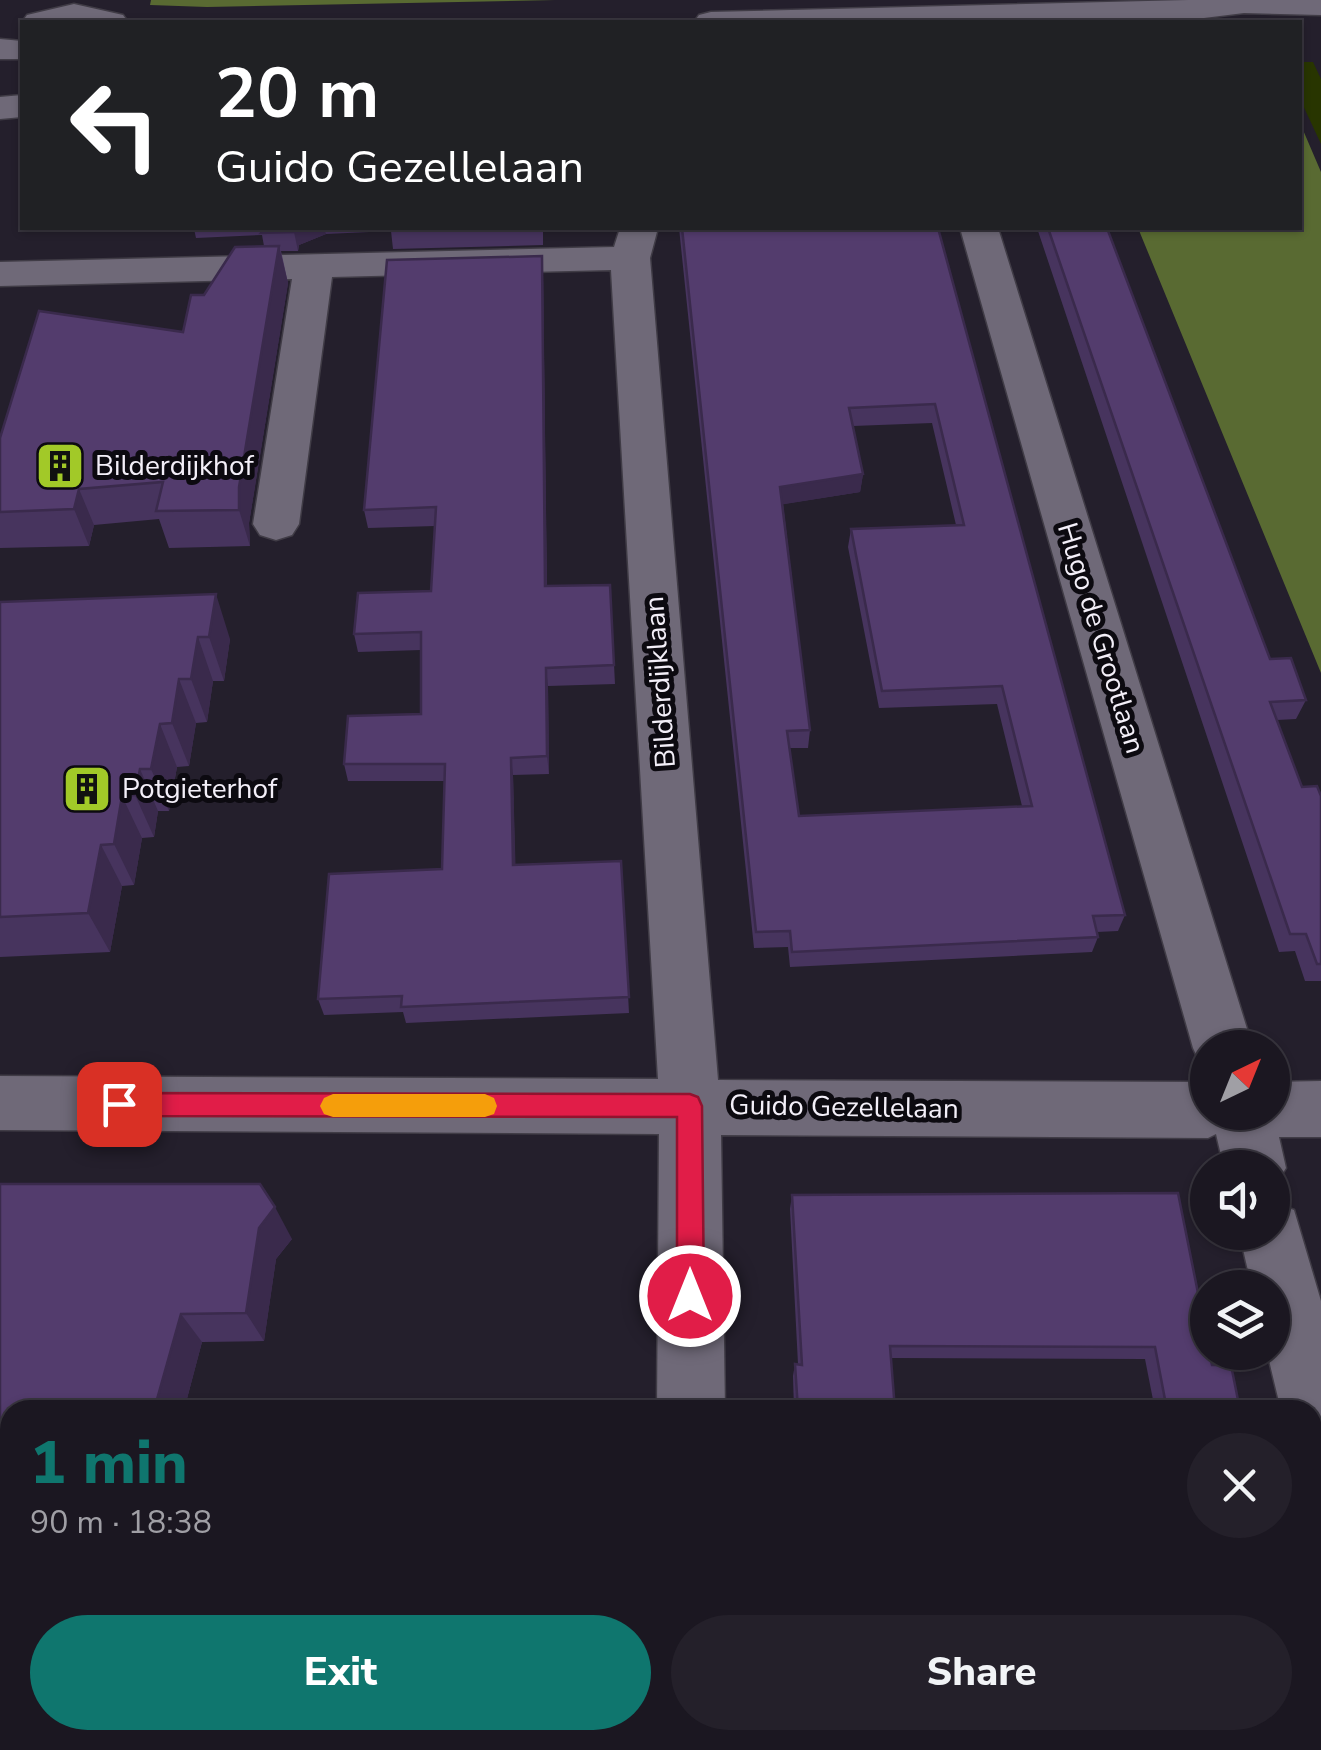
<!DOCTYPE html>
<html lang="en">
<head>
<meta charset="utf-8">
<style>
	:root { --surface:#1b1721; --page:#24202a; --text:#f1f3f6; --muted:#a09fa5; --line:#39363f; --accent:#0f766e }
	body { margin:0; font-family:"Nunito Sans",sans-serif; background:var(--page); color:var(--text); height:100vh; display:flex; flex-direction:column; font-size:38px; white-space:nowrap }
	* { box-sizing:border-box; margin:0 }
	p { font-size:32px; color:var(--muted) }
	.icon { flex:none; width:55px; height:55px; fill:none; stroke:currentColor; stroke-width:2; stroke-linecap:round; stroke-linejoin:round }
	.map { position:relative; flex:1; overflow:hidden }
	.side { position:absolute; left:0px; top:1400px; width:1322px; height:350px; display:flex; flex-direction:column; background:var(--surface); border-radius:30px 30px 0 0; box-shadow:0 2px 8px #0004,0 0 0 2px var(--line) }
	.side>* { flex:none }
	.banner { position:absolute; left:20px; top:20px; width:1282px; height:210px; border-radius:0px; box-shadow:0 2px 8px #0004,0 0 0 2px var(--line); background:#202124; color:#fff; overflow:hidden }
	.needle { width:65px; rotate:43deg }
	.fabs { position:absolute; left:1190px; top:1030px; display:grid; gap:20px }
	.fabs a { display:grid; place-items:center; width:100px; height:100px; border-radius:50%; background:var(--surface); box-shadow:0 2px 8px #0004,0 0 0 2px var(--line); font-size:50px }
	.pin { position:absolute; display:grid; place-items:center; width:85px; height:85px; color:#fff; margin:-42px; border-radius:20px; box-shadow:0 5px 15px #0006 }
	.me { position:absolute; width:110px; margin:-55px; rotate:0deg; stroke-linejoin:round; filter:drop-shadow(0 0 8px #0008) }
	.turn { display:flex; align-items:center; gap:35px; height:210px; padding:0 30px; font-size:45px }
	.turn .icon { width:130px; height:130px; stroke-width:2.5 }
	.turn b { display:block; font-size:70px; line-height:85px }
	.round { display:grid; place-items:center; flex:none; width:105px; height:105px; border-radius:52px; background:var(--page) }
	.head { display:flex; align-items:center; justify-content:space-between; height:170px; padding:0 30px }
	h1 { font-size:60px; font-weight:800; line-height:75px; color:var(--accent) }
	.action { display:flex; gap:20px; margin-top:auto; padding:20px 30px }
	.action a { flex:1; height:115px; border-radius:60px; background:var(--accent); color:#fff; font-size:40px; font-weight:800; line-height:115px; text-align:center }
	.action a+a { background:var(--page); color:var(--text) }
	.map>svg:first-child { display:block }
	.green { fill:#283500 }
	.water { fill:#596a32 }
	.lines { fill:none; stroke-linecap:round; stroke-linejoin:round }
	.minor-casing { stroke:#403c46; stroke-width:3 }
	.minor { fill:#6f6978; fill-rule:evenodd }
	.wall { fill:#47345e; fill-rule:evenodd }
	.shaded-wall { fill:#3a2a4c }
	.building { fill:#533c6d; stroke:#3a2a4c; stroke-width:2.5; fill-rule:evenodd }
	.route { fill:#e11d48; stroke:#92132f; stroke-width:2.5 }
	.slow { fill:#f59e0b }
	.labels { text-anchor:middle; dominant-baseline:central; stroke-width:10; stroke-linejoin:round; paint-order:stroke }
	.poi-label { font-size:28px; fill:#f3eff8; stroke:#0c0a10; text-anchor:start }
	.street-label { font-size:28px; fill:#f3eff8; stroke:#0c0a10 }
</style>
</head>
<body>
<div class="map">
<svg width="1321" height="1750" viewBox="0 0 1321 1750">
	<rect width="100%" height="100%" fill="#241f2c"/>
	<path class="green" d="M 1300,62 L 1313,62 L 1321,79 L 1321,144 L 1300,99 Z
		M 168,1740 L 623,1740 L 623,1750 L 166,1750 Z"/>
	<path class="water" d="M 151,0 L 555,0 L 207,7 L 150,5 Z
		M 1300,123 L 1321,172 L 1321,673 L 1138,228 L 1300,228 Z"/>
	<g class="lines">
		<g class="minor-casing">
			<path id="minor" d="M 1188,0 L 1321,0 L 1321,15 L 1244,13 L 1188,20 L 1089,22 L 694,22 L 699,15 L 711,12 Z
				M 74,4 L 123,15 L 128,22 L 22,22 L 27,15 Z
				M 0,39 L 22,41 L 22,59 L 0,59 Z
				M 22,95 L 22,117 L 0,119 L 0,97 Z
				M 620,228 L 658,228 L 650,258 L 718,1080 L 1208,1082 L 1208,1112 L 1272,1112 L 1272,1082 L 1321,1081 L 1321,1137 L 1279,1137 L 1286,1168 L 1272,1190 L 1272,1168 L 1224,1168 L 1216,1134 L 1208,1138 L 721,1135 L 725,1410 L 657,1410 L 659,1134 L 0,1130 L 0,1076 L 658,1079 L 611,270 L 332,277 L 299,524 L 292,535 L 276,540 L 260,535 L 253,524 L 292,279 L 0,286 L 0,262 L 614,247 Z
				M 960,228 L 998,228 L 1253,1048 L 1208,1048 L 1208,1069 L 1202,1067 L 1193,1048 Z
				M 1272,1202 L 1294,1210 L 1321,1301 L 1321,1468 L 1312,1465 L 1312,1410 L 1281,1410 L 1267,1352 L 1272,1352 L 1272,1288 L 1252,1288 L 1239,1232 L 1272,1232 Z
				M 654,1740 L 730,1740 L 730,1750 L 654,1750 Z"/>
		</g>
		<use href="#minor" class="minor"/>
	</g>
	<path class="wall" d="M 80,228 L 543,228 L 543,245 L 393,249 L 391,231 L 326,234 L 299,245 L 298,251 L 281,251 L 288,283 L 249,523 L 250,546 L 169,548 L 159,519 L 94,525 L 89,546 L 0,548 L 0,438 L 183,332 L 204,295 L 264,246 L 262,235 L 196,238 L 194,229 L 82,232 Z
		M 679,228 L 938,228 L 1125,915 L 1118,931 L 1097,932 L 1098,937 L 1092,952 L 790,967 L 788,947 L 754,948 ZM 932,423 L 956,525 L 851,529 L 848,547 L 879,708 L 997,704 L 1022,806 L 799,816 L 790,748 L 808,748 L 810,730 L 783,504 L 860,492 L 863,474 L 853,426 Z
		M 1037,228 L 1107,228 L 1270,659 L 1306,700 L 1296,719 L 1277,720 L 1302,787 L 1321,796 L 1321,981 L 1305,981 L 1295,951 L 1279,952 Z
		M 543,275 L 547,586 L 610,585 L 615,684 L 548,686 L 549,774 L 513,775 L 515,865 L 621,861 L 629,1013 L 406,1023 L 403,1012 L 324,1015 L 318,999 L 442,869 L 444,781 L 348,781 L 344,764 L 421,714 L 421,650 L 358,652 L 354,634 L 431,591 L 435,526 L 368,528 L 364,510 Z
		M 0,602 L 230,639 L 224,681 L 213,681 L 207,722 L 196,723 L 189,766 L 177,767 L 169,811 L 158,811 L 154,837 L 142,838 L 134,885 L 122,886 L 110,952 L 0,957 Z
		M 0,1184 L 292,1239 L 276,1259 L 264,1341 L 202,1342 L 184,1410 L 10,1410 L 10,1699 L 0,1699 Z
		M 792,1195 L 1212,1365 L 1240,1410 L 1155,1410 L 1145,1359 L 891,1358 L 895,1410 L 794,1410 L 793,1376 L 795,1364 L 798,1364 L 790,1209 Z
		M 1214,1740 L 1310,1740 L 1312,1750 L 1216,1750 Z"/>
	<path class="shaded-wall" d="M 294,228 L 324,228 L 326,234 L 299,245 L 298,251 L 294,232 Z
		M 279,246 L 288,283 L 249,523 L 250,546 L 239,510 L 239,487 Z
		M 542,256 L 543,275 L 547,605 L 545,586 Z
		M 863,474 L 860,492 L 779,505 L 780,487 Z
		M 79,489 L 94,525 L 89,546 L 74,509 Z
		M 216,594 L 230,639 L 224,681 L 209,637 Z
		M 198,637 L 213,681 L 207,722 L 191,679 Z
		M 546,668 L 548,686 L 549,774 L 547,756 Z
		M 179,679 L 196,723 L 189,766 L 172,723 Z
		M 160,724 L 177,767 L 169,811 L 151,769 Z
		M 511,758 L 513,775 L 516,882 L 513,865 Z
		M 140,769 L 158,811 L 154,837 L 135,795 Z
		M 122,796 L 142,838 L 134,885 L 114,844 Z
		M 101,845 L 122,886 L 110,952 L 88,913 Z
		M 275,1207 L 292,1239 L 276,1259 L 264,1341 L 246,1313 L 259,1228 Z
		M 181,1314 L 202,1342 L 184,1410 L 154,1410 Z"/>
	<path class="building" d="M 265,228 L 294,228 L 294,232 L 261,233 Z
		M 391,228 L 496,228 L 390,230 Z
		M 682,228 L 938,228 L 1125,915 L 1093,916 L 1098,937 L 792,952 L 790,931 L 756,932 ZM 935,404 L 964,525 L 851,529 L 882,691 L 1002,686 L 1032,806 L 799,816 L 787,731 L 810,730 L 780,487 L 863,474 L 849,408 Z
		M 1048,228 L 1107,228 L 1270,659 L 1291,658 L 1306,700 L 1270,702 L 1302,787 L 1317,786 L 1321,796 L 1321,964 L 1317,964 L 1306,934 L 1290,934 Z
		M 279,246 L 239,487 L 239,510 L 156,511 L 163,482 L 79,489 L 74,509 L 0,512 L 0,438 L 39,311 L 183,332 L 191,295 L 204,295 L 235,247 Z
		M 542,256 L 545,586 L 610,585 L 614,665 L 546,668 L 547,756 L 511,758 L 513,865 L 621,861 L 629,997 L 401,1007 L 402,996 L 318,999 L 329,874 L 442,869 L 445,764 L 344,764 L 348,716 L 421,714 L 421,632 L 354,634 L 358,593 L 431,591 L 436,507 L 364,510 L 387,260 Z
		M 216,594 L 209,637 L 198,637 L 191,679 L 179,679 L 172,723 L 160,724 L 151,769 L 140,769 L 135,795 L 122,796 L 114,844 L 101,845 L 88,913 L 0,917 L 0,602 Z
		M 0,1184 L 260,1184 L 275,1207 L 259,1228 L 246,1313 L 181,1314 L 154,1410 L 10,1410 L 10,1686 L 0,1686 Z
		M 1178,1193 L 1208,1343 L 1208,1352 L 1209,1352 L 1212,1365 L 1231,1365 L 1240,1410 L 1167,1410 L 1155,1347 L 890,1346 L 895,1410 L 798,1410 L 795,1364 L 802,1365 L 792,1195 Z
		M 814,1740 L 891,1740 L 892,1750 L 814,1750 Z
		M 1227,1740 L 1310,1740 L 1312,1750 L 1229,1750 Z"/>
	<path class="route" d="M 119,1093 L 690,1094 L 698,1097 L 702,1106 L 704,1296 L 700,1305 L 690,1309 L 681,1305 L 677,1296 L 677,1117 L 119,1116 L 110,1112 L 107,1104 L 110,1096 Z"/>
	<path class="slow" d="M 333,1094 L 485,1094 L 494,1098 L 497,1106 L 494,1114 L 485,1117 L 333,1117 L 324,1114 L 320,1106 L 324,1098 Z"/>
	<defs>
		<g id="building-square" transform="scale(2.5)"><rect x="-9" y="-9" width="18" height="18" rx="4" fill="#a2c928" stroke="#0c0a10"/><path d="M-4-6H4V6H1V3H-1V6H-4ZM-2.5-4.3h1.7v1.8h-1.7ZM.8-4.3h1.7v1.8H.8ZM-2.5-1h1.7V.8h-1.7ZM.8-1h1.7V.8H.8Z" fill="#111"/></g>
	</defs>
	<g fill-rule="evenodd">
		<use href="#building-square" x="60" y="466"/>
		<use href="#building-square" x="87" y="789"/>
	</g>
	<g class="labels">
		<g class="poi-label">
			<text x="95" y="466">Bilderdijkhof</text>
			<text x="122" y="789">Potgieterhof</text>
		</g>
		<g class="street-label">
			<text transform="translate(1101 638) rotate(73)">Hugo de Grootlaan</text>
			<text transform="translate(660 682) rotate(-94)">Bilderdijklaan</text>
			<text transform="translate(844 1107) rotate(1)">Guido Gezellelaan</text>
		</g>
	</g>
</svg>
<div class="fabs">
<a><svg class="needle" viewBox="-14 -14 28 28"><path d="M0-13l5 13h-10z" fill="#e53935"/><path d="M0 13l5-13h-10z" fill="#a09fa5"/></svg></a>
<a><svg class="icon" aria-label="sound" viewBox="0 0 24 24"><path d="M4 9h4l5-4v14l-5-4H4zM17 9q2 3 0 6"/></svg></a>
<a><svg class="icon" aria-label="layers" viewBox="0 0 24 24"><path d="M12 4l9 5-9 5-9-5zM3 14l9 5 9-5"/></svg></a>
</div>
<div class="pin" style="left:119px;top:1104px;background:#d93025"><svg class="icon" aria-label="arrive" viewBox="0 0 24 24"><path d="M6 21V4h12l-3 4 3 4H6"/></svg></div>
<svg class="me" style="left:690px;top:1296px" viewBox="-20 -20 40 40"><circle r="17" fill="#e11d48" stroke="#fff" stroke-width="3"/><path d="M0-11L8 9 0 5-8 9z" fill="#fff"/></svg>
<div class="banner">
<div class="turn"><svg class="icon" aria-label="left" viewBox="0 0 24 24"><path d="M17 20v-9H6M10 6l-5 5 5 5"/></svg><div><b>20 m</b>Guido Gezellelaan</div></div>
</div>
<section class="side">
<div class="head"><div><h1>1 min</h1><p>90 m · 18:38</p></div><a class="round"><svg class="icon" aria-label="close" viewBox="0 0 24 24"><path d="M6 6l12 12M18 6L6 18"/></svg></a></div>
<div class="action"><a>Exit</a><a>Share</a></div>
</section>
</div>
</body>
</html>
